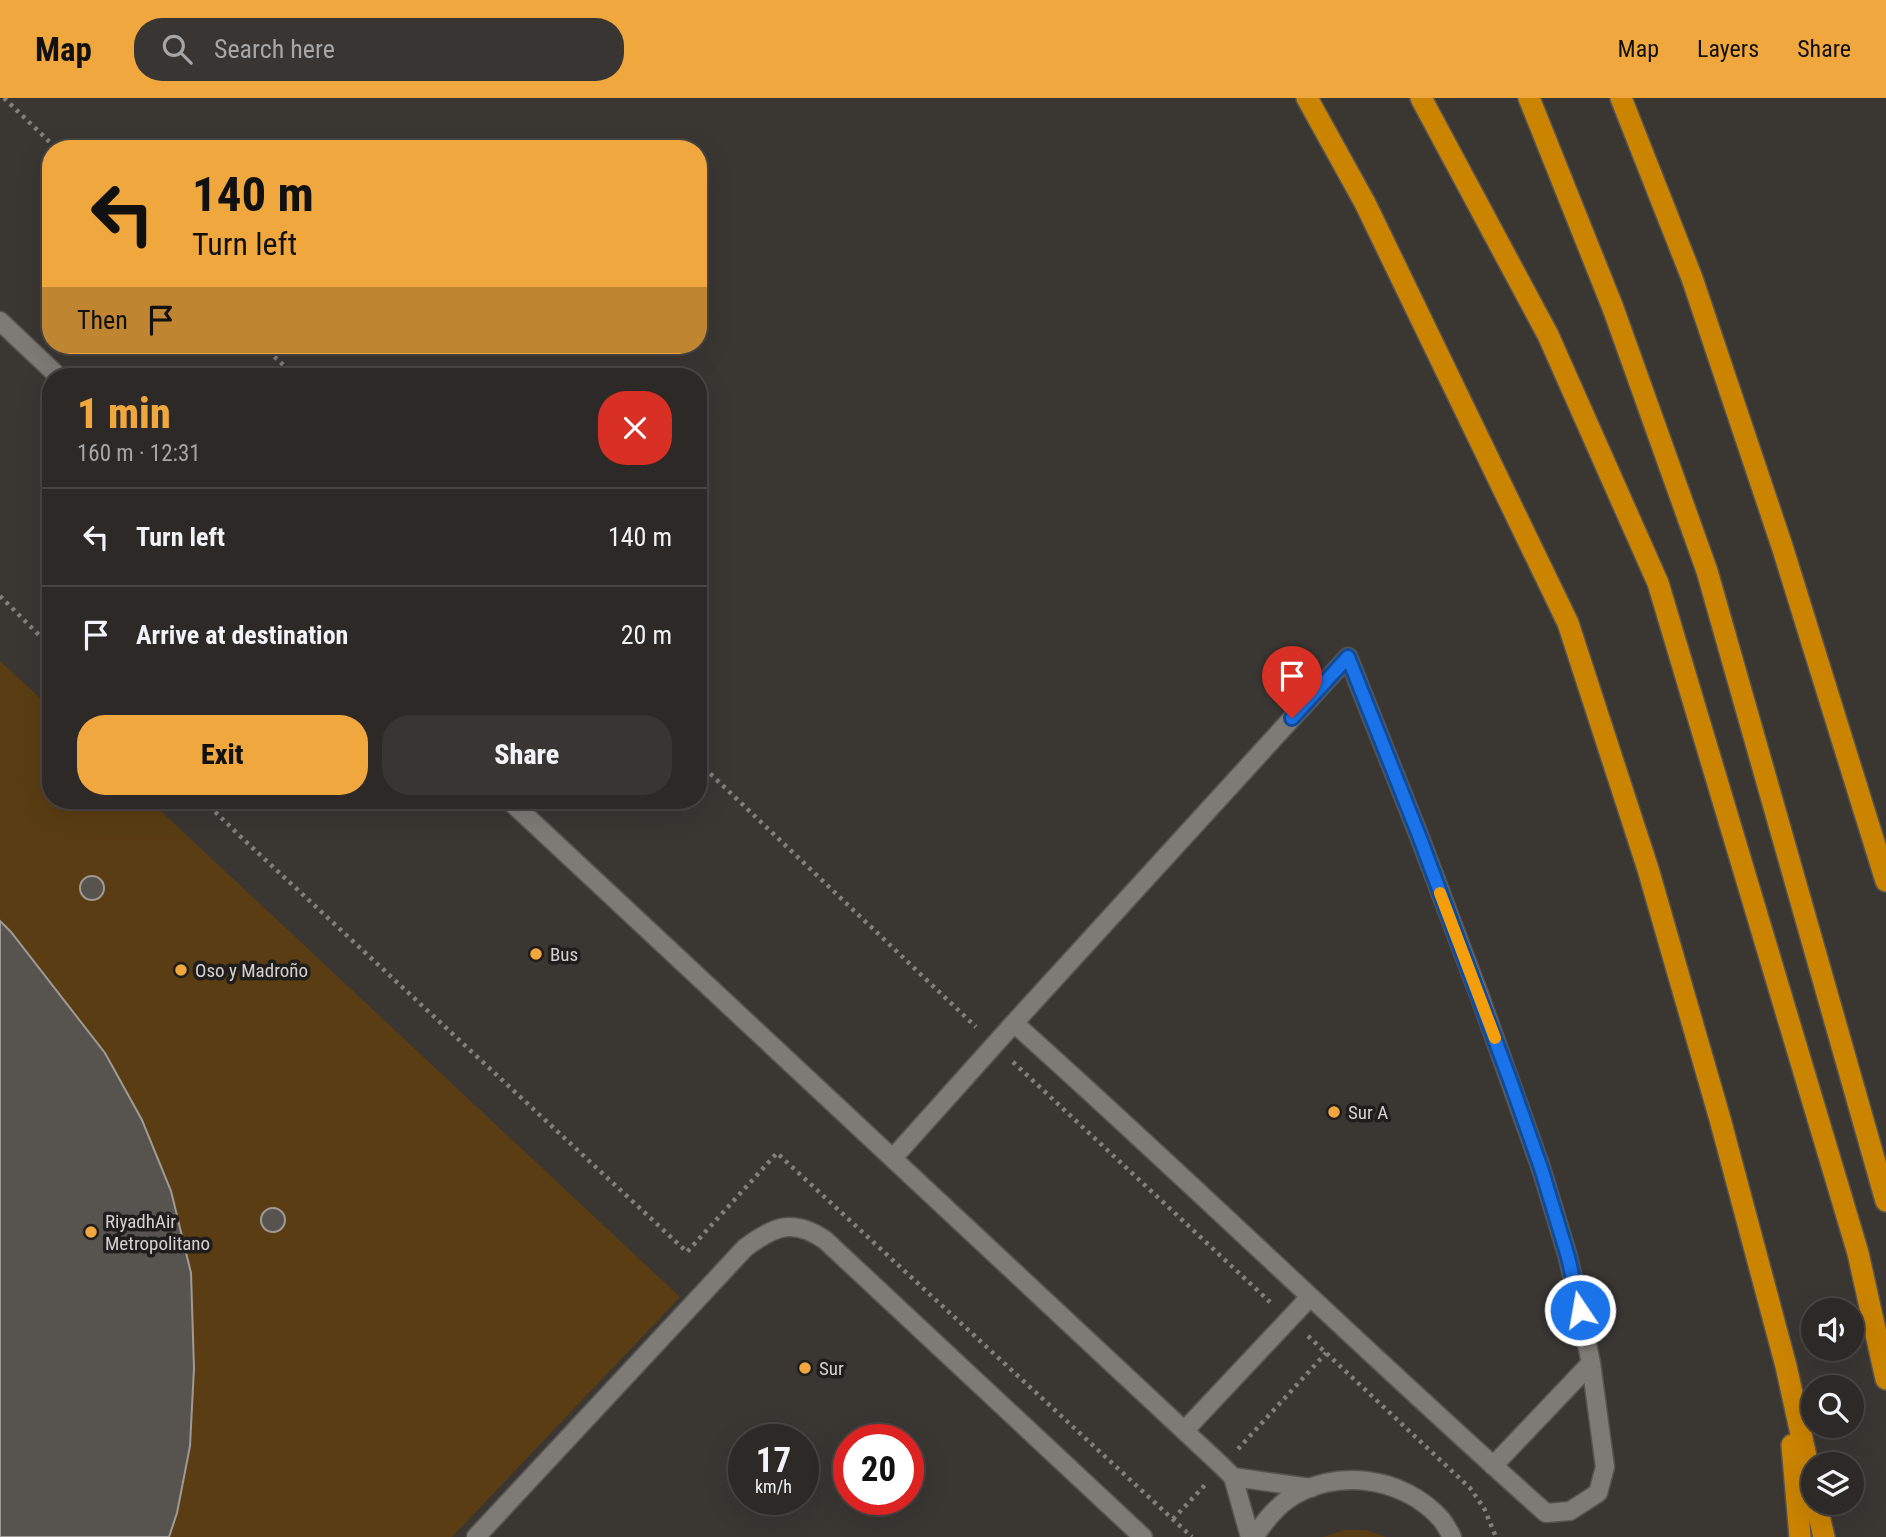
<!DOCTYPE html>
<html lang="en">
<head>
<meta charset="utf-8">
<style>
	:root { --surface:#2c2926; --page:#383532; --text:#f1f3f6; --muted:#a6a6a7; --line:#484543; --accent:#efa73e }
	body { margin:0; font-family:"Roboto Condensed",sans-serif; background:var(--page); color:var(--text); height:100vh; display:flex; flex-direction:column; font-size:26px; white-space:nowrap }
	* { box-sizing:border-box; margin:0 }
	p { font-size:23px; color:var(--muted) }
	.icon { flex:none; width:38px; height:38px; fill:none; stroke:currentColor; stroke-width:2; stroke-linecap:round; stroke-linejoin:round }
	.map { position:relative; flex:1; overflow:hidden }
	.drawer { position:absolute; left:42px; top:270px; width:665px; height:441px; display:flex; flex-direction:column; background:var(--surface); border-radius:28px; box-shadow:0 7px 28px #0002,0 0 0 2px var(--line) }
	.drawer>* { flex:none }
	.guide { position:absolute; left:42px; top:42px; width:665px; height:214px; border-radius:28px; box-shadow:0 7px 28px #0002,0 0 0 2px var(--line); background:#efa73e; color:#111; overflow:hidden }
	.buttons { position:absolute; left:1801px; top:1200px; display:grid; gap:14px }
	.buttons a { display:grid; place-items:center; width:63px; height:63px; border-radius:50%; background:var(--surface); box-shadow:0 7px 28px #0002,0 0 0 2px var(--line); font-size:35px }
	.speed { position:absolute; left:728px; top:1326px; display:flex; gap:14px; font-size:35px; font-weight:700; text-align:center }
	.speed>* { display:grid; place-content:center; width:91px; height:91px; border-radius:50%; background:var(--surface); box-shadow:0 7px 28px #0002,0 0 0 2px var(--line); line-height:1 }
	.speed small { font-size:18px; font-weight:400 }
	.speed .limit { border:10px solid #d22; background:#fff; color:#111 }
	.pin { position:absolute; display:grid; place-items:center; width:60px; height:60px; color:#fff; margin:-72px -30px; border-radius:50% 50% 50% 0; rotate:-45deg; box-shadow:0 0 7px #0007 }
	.pin .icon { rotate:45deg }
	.me { position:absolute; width:77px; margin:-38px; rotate:348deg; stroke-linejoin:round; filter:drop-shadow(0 0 5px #0008) }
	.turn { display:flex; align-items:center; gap:24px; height:147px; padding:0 35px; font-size:32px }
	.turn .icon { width:91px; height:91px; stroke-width:2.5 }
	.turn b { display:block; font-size:49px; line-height:60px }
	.then { display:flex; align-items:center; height:66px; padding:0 35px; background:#0003; gap:14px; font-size:26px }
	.round { display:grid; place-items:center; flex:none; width:74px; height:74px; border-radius:28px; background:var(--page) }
	.head { display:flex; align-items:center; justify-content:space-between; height:119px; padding:0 35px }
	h1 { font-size:42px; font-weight:800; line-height:52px; color:var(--accent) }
	.button { display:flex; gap:14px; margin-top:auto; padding:14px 35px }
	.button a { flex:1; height:80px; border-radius:28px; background:var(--accent); color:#111; font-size:28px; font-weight:800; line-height:80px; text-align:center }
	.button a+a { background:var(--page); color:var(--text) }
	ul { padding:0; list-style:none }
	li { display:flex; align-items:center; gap:21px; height:98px; padding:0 35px; border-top:2px solid var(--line) }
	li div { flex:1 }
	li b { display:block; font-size:26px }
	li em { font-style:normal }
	header { display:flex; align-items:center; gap:42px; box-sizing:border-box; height:98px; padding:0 35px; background:var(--accent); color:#111 }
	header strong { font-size:33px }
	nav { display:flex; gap:38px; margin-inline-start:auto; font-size:24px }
	.search { width:490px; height:63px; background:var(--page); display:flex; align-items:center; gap:18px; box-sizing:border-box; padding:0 24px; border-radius:28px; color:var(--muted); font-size:26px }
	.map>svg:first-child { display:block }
	.green { fill:#5a3d12 }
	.building { fill:#57534e; stroke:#9f9a95; stroke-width:2 }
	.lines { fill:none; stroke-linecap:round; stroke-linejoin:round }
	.lane-casing { stroke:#575450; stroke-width:21 }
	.street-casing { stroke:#575450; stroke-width:21 }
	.highway-casing { stroke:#575450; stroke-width:24 }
	.path { stroke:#827f7c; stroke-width:4.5; stroke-dasharray:3.5 5; stroke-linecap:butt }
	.lane { stroke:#7e7a75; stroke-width:18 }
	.street { stroke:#7e7a75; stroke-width:18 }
	.highway { stroke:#cb8400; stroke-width:21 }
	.route-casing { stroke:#114b97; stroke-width:18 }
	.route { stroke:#1a73e8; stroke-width:12 }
	.slow { stroke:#f59e0b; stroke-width:12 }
	.poi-dot { fill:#efa73e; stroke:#201e1d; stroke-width:2.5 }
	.labels { text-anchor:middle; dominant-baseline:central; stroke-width:7; stroke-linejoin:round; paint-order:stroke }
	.poi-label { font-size:19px; fill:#d4d1cf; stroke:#201e1d; text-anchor:start }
</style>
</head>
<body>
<header>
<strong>Map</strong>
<div class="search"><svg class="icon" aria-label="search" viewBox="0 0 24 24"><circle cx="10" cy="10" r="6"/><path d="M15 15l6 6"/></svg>Search here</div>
<nav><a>Map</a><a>Layers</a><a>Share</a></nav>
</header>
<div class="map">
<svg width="1886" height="1439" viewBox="0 0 1886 1439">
	<rect width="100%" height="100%" fill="#3a3733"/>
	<path class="green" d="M 0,563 L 51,610 L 51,702 L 149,702 L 680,1199 L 452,1439 L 0,1439 Z
		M 1344,1432 L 1366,1432 L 1386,1439 L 1323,1439 Z"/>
	<path class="building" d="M80 790a12 12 0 1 1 24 0a12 12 0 1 1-24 0Z
		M 0,823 L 11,834 L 105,955 L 142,1022 L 171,1093 L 191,1175 L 194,1270 L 190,1348 L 177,1415 L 169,1439 L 0,1439 Z
		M261 1122a12 12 0 1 1 24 0a12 12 0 1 1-24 0Z"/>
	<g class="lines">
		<g class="lane-casing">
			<path id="lane" d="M 1348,559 L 1418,735 L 1480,899 L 1541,1070 L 1568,1159 L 1591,1265 L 1605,1369 L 1598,1395 L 1570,1413 L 1546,1415 C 1366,1255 1194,1086 1014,925 Z
				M 893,1060 L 1014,925
				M 1185,1332 L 1310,1199
				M 1493,1368 L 1591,1265
				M 476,1439 L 745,1150 C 774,1128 793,1120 825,1142 L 1143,1439"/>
		</g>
		<g class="street-casing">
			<path id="street" d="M 0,223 L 58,278
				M 509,702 L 1222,1368 L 1233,1379 L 1250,1439
				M 1233,1379 L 1311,1390
				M 1254,1439 C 1263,1426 1273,1412 1287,1402 C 1333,1369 1403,1378 1441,1421 C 1445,1426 1449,1433 1452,1439"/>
		</g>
		<g class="highway-casing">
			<path id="highway" d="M 1307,0 L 1365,105 L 1568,525 L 1648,771 L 1720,1021 L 1786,1268 L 1813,1390
				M 1421,0 L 1548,237 L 1658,485 L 1858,1155 L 1886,1281
				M 1529,0 L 1613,210 L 1707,473 L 1886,1103
				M 1621,0 L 1692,180 L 1782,448 L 1886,783
				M 1792,1347 L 1800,1439
				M 1816,1405 L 1824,1439"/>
		</g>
		<path class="path" d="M 4,0 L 57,51
			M 262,247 L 295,278
			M 0,498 L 51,549
			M 698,664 L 976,929
			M 203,702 L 242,740 L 687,1154 L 777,1055 L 1192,1439
			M 1013,964 L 1270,1204
			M 1308,1238 L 1470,1390 L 1484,1410 L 1496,1439
			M 1238,1351 L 1326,1255
			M 1173,1421 L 1206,1386"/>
		<use href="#lane" class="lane"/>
		<use href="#street" class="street"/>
		<use href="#highway" class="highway"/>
	</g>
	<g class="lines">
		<g class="route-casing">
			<path id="route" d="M 1292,620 L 1348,559 L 1418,735 L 1510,982 L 1541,1070 L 1568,1159 L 1580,1212"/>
		</g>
		<use href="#route" class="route"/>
		<path class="slow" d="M 1440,795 L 1495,940"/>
	</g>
	<g class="poi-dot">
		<circle cx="536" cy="856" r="7"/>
		<circle cx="181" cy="872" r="7"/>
		<circle cx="1334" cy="1014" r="7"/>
		<circle cx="91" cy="1134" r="7"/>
		<circle cx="805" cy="1270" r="7"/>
	</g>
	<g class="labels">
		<g class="poi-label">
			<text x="550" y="856">Bus</text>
			<text x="195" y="872">Oso y Madroño</text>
			<text x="1348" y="1014">Sur A</text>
			<text x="105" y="1123">RiyadhAir<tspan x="105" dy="22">Metropolitano</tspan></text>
			<text x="819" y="1270">Sur</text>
		</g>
	</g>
</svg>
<div class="buttons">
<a><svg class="icon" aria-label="sound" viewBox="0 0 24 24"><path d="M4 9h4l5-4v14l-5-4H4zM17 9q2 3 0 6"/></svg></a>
<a><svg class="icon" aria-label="search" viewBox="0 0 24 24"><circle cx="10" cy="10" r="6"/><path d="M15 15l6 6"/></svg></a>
<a><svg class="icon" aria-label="layers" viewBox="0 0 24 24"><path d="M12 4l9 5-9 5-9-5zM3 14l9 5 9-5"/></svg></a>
</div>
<div class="speed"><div>17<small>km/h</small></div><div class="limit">20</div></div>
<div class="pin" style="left:1292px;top:620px;background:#d93025"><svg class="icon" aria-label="arrive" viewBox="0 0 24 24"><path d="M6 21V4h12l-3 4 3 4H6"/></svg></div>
<svg class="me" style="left:1580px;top:1212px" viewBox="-20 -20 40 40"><circle r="17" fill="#1a73e8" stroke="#fff" stroke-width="3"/><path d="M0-11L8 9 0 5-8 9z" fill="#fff"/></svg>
<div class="guide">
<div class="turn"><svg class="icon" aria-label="left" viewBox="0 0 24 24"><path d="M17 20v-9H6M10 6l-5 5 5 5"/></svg><div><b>140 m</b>Turn left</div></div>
<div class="then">Then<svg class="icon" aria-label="arrive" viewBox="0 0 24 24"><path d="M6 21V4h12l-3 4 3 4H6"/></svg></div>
</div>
<section class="drawer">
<div class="head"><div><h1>1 min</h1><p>160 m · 12:31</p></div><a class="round" style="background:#d93025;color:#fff"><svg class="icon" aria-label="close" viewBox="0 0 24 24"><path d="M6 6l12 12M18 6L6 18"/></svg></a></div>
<ul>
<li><svg class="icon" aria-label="left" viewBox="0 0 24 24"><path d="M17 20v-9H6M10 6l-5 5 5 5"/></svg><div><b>Turn left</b></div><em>140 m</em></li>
<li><svg class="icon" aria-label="arrive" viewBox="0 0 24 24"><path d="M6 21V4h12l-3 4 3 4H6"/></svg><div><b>Arrive at destination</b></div><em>20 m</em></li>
</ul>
<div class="button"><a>Exit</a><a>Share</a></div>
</section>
</div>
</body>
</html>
